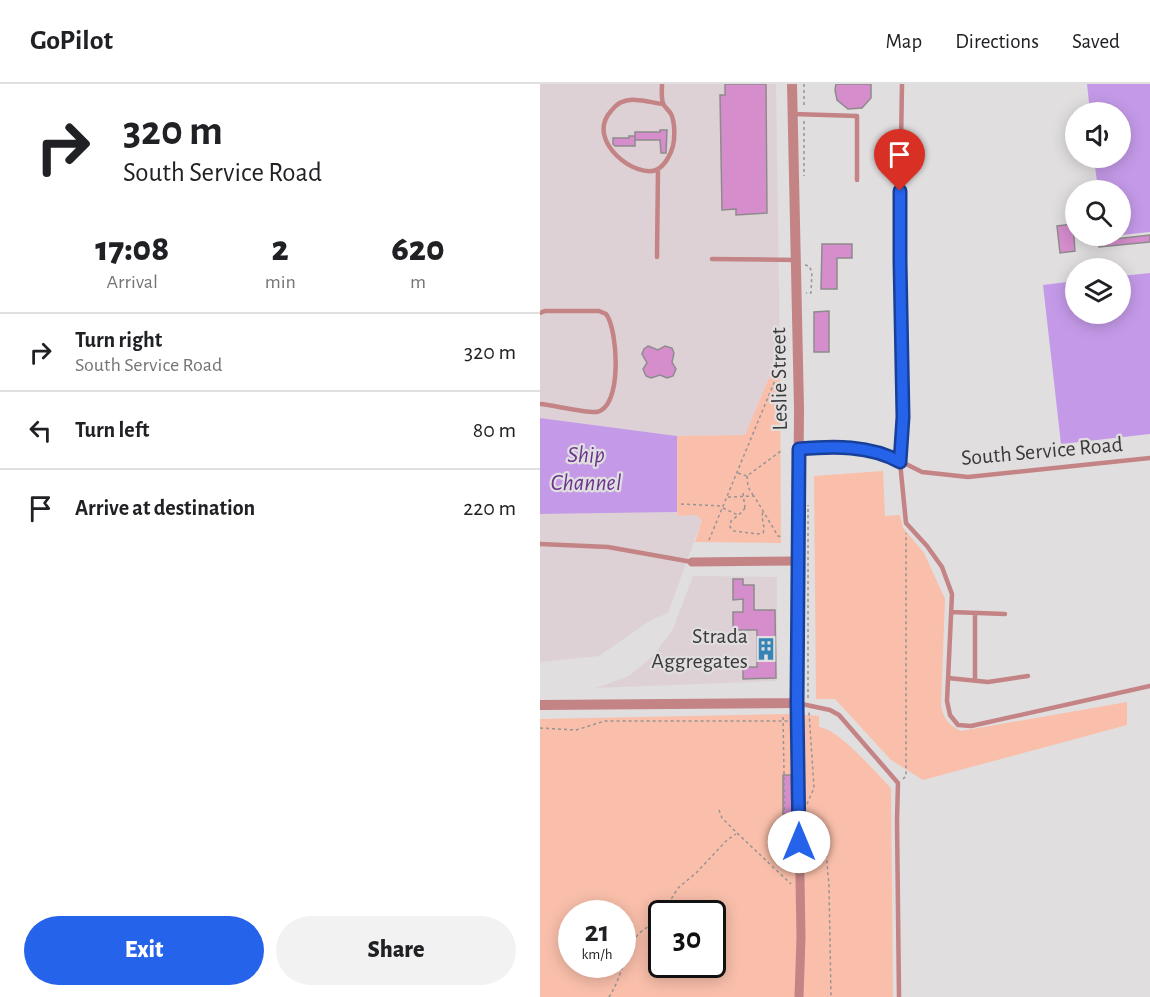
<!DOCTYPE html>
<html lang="en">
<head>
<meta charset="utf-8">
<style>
	:root { --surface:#fff; --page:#f2f2f2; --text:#202124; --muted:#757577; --line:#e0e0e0; --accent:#2563eb }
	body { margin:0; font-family:"Alegreya Sans",sans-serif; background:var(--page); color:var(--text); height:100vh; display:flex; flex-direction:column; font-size:22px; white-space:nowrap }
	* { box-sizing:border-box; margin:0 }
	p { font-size:20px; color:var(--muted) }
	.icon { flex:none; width:33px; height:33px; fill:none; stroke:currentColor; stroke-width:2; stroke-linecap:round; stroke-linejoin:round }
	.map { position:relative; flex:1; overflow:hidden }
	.drawer { display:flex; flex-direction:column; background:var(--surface); width:540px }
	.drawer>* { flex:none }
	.hud { background:#fff; color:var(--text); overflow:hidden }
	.fabs { position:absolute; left:525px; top:18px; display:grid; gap:12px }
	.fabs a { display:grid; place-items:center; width:66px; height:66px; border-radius:50%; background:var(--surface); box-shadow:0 3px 15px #0003; font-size:30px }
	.speed { position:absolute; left:18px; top:816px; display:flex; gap:12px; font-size:30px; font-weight:700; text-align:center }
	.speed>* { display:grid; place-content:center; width:78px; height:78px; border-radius:50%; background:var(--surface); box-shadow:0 3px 15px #0003; line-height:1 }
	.speed small { font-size:15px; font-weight:400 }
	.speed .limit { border:3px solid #111; border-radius:9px; background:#fff; color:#111 }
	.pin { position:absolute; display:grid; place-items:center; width:51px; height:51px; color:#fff; margin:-62px -26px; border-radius:50% 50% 50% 0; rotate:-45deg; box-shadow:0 0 6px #0007 }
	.pin .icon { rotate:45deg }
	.me { position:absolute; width:66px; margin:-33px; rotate:0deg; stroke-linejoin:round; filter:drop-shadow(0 0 4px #0008) }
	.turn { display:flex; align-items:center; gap:21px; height:126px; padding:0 24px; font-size:27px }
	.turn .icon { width:78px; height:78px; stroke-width:2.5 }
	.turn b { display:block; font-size:42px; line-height:51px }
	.eta { display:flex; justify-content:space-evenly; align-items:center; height:102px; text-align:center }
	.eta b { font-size:36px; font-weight:800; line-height:42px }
	.cta { display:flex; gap:12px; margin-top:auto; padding:12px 24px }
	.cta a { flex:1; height:69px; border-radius:36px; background:var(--accent); color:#fff; font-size:24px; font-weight:800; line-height:69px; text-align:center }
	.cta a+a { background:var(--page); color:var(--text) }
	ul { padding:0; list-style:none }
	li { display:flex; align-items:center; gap:18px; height:78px; padding:0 24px; border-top:2px solid var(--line) }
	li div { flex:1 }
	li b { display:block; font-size:22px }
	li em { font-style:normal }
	header { display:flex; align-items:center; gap:36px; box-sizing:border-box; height:84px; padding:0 30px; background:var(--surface); border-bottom:2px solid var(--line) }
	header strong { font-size:28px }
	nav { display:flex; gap:33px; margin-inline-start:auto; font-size:21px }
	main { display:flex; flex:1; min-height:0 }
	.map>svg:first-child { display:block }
	.built { fill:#ddd1d5 }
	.green { fill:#f9bfaa; fill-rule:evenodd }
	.water { fill:#c49ae8 }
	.building { fill:#d58dcc; stroke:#8e8b8d; stroke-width:1.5 }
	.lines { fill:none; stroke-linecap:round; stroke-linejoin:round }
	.path { stroke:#969494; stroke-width:1.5; stroke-dasharray:3 3; stroke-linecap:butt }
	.service { stroke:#c48385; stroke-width:4.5 }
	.minor { stroke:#c48385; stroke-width:9 }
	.tertiary { stroke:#c48385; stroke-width:10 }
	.path-bridge { stroke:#969494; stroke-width:1.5; stroke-dasharray:3 3; stroke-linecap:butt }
	.route-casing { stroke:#184099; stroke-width:15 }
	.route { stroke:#2563eb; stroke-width:10 }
	.labels { text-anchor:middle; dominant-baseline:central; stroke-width:4.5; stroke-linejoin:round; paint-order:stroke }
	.street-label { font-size:22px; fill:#3b3a3a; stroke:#e1dedf }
	.poi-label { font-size:22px; fill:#3b3a3a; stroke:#e1dedf; text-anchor:end }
	.water-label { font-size:24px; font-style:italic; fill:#6a3590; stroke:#e1dedf }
</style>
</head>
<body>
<header>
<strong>GoPilot</strong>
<nav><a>Map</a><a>Directions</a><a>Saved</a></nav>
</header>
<main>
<section class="drawer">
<div class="hud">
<div class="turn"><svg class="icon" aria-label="right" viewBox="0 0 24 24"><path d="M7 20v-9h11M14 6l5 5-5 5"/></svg><div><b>320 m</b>South Service Road</div></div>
</div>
<div class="eta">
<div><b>17:08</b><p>Arrival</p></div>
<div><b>2</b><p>min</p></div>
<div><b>620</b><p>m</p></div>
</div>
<ul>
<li><svg class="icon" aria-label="right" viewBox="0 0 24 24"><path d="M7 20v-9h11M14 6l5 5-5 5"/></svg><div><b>Turn right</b><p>South Service Road</p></div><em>320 m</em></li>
<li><svg class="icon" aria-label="left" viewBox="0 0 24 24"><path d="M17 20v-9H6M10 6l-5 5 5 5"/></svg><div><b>Turn left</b></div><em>80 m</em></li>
<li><svg class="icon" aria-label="arrive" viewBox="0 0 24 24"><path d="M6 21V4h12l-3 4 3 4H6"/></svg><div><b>Arrive at destination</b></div><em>220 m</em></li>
</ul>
<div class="cta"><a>Exit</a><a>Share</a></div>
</section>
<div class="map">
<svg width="610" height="913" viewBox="0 0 610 913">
	<rect width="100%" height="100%" fill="#e1dedf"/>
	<path class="built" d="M 0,0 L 236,0 L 240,275 L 229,294 L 205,351 L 137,352 L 0,334 Z
		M 137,428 L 138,432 L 156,431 L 162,436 L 128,529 L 111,536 L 59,572 L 0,578 L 0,430 Z
		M 153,492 L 237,493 L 237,597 L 56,604 L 89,592 L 113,572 L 133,545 Z"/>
	<path class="green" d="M 240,275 L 241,459 L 155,458 L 162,436 L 156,431 L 138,432 L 137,428 L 137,352 L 205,351 L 229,294 Z
		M 343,387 L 345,432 L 360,431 L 363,444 L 384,469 L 405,515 L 401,622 C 404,636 409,641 421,647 L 587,618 L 587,641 L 383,696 L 351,676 L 295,615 L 276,615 L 274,392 Z
		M 253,630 L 279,632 L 279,643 C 299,645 335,688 351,704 L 353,913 L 0,913 L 0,635 ZM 32,830 L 82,830 L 82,880 L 32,880 ZM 122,830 L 172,830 L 172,880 L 122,880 Z"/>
	<path class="water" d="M 547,0 L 610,0 L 610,148 L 581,151 L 580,106 L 558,106 L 554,74 L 580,74 L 580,28 L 550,28 Z
		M 610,189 L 610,350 L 521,360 L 503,201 L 535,197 L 536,230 L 580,230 L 581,192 Z
		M 0,334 L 137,352 L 137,428 L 0,430 Z"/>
	<path class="building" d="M 185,0 L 226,0 L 227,129 L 196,131 L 196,125 L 182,126 L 180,11 L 185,11 Z
		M 296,0 L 331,0 L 331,14 L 322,24 L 308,25 L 297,16 L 295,6 Z
		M 120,46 L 127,46 L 126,69 L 121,69 L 120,56 L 95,56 L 95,48 L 120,48 Z
		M 89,52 L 95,52 L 95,62 L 75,62 L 73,60 L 73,54 L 89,54 Z
		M 533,140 L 535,167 L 520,169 L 517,142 Z
		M 610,151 L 610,158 L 559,163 L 558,152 L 574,152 L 575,155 Z
		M 282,160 L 312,160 L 312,174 L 297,174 L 297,205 L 281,205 Z
		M 289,227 L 289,268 L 274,268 L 274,228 Z
		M 108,262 L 118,266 L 125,262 L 132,264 L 134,269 L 132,278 L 136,285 L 133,292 L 127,294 L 120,291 L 111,294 L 106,292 L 103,285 L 107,279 L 102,270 L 104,265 Z
		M 193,495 L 203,495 L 203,501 L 214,501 L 214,526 L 235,526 L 236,594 L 203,595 L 203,583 L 217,583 L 217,546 L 193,546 L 193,528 L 203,528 L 203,515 L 193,516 Z
		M 243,691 L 251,691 L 252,730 L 243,730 Z"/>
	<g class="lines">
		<path class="path" d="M 264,0 L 264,23
			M 264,37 L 264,92
			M 265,181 L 269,182 L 272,188 L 271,209 L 266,209
			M 198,389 L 207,392 L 241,367
			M 207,392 L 208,403 L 213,411
			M 188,413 L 214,412 L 238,452 L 242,453
			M 141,420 L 182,422
			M 183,424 L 198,431
			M 205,424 L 202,428 L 191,437 L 190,443 L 194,447 L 218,450 L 223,449 C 226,441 220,435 223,428
			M 169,456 L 236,294 L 241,289
			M 268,614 L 268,421
			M 243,633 L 245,740
			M 0,644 L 36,646 L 65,637 L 249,637
			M 363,695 L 366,692 L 366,449
			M 267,720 L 274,704 L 269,628
			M 179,726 L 182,734 L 197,749 L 251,800
			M 268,742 L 274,744 L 279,749 L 286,768 L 289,801 L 291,913
			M 122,830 L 138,804 L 156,789 L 187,756 L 196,750
			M 69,913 C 81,895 83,874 94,856 C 101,844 114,842 121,831"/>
		<path class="service" d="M 122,0 C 122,6 121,13 123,19 C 124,23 129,26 131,30 C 135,38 135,53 133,62 C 131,70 125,81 118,85 C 98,97 44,57 71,27 C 77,19 86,15 96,16 C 104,16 114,19 123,20
			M 362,0 L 359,177 L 363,333 L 360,378 L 366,439 L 387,462 L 402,483 L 412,510 L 407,617 L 410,631 L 418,641 L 431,642 L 610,602
			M 253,30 L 317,32 L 317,96
			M 117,173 L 118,85
			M 172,175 L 256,176
			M 0,229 L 5,227 L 59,227 L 66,230 C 78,245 83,325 56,328 C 46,329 12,321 0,320
			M 259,365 L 287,363 L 333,367 L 352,373 L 382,388 L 428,393 L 610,374
			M 0,460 L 68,463 L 152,478
			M 411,528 L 465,530
			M 408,594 L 448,598 L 488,592
			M 435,596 L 435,529
			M 257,619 L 290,626 L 299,631 L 358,699 L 357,736 L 359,913"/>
		<path class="minor" d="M 152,478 L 258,477
			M 257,619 L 261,853 L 259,913"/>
		<path class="tertiary" d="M 0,621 L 257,619 L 259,324 L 252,0"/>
		<path class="path-bridge" d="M 203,409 L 205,424"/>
	</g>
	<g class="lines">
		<g class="route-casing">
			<path id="route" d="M 259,758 L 257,619 L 259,365 C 293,362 330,361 360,378 L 363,333 L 360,177 L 360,107"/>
		</g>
		<use href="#route" class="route"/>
	</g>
	<defs>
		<g id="building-bare" transform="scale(1.8)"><path d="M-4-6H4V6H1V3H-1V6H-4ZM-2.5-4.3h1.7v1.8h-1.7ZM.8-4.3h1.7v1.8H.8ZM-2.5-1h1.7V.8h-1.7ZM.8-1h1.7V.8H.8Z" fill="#3484b5" stroke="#e1dedf" stroke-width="2.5" paint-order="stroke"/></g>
	</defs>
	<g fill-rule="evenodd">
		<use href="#building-bare" x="226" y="565"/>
	</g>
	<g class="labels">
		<g class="street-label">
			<text transform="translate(239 295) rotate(-91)">Leslie Street</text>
			<text transform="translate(502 367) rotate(-5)">South Service Road</text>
		</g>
		<g class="poi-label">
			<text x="208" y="552">Strada<tspan x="208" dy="25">Aggregates</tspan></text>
		</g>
		<g class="water-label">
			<text x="46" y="371">Ship<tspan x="46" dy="28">Channel</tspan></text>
		</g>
	</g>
</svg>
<div class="fabs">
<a><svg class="icon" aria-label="sound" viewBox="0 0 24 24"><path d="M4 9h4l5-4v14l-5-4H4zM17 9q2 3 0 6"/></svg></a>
<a><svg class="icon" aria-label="search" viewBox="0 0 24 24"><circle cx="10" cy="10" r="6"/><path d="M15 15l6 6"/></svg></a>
<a><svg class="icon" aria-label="layers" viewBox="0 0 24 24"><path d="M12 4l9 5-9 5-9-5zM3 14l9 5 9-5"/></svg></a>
</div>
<div class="speed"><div>21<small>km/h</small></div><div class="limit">30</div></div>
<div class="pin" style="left:360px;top:107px;background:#d93025"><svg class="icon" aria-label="arrive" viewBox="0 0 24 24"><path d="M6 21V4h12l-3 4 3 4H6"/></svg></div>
<svg class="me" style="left:259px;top:758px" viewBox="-20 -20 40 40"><circle r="19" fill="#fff"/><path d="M0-13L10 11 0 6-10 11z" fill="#2563eb"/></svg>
</div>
</main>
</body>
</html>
